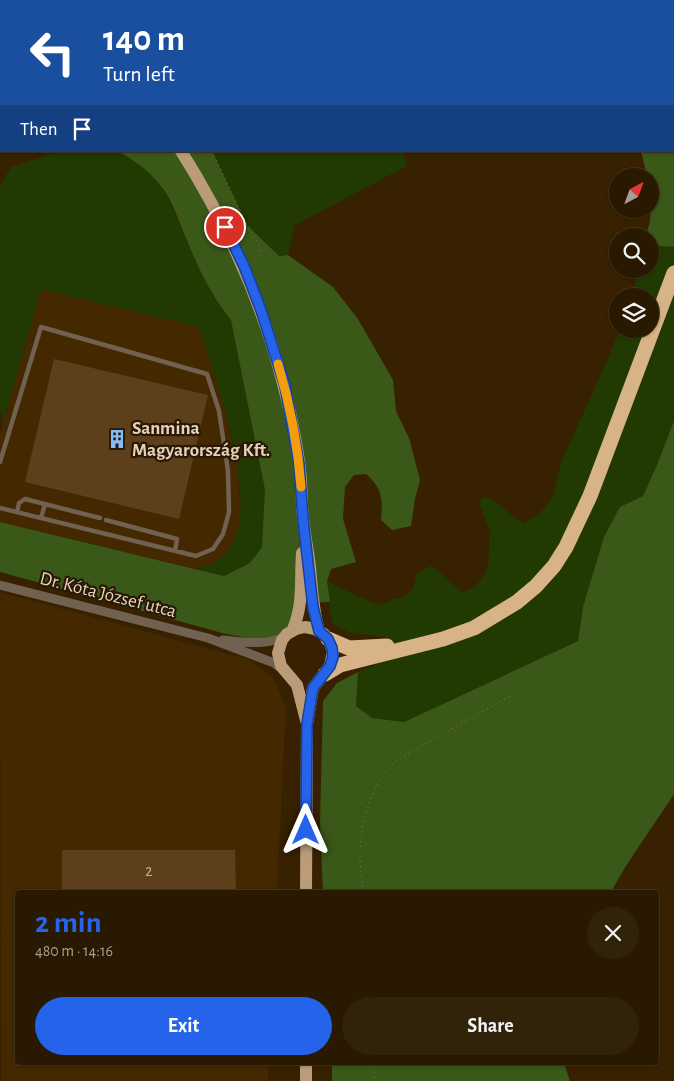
<!DOCTYPE html>
<html lang="en">
<head>
<meta charset="utf-8">
<style>
	:root { --surface:#291900; --page:#31220a; --text:#f1f3f6; --muted:#a5a099; --line:#453822; --accent:#2563eb }
	body { margin:0; font-family:"Alegreya Sans",sans-serif; background:var(--page); color:var(--text); height:100vh; display:flex; flex-direction:column; font-size:19px; white-space:nowrap }
	* { box-sizing:border-box; margin:0 }
	p { font-size:16px; color:var(--muted) }
	.icon { flex:none; width:28px; height:28px; fill:none; stroke:currentColor; stroke-width:2; stroke-linecap:round; stroke-linejoin:round }
	.map { position:relative; flex:1; overflow:hidden }
	.drawer { position:absolute; left:15px; top:890px; width:644px; height:175px; display:flex; flex-direction:column; background:var(--surface); border-radius:5px; box-shadow:0 1px 4px #0004,0 0 0 1px var(--line) }
	.drawer>* { flex:none }
	.hud { position:absolute; left:0px; top:0px; width:675px; height:152px; box-shadow:0 1px 4px #0004,0 0 0 1px var(--line); background:#1a4fa0; color:#fff; overflow:hidden }
	.needle { width:32px; rotate:41deg }
	.buttons { position:absolute; left:609px; top:168px; display:grid; gap:10px }
	.buttons a { display:grid; place-items:center; width:50px; height:50px; border-radius:50%; background:var(--surface); box-shadow:0 1px 4px #0004,0 0 0 1px var(--line); font-size:25px }
	.pin { position:absolute; display:grid; place-items:center; width:42px; height:42px; color:#fff; margin:-21px; border:2px solid #fff; border-radius:50%; box-shadow:0 1px 5px #0007 }
	.me { position:absolute; width:55px; margin:-28px; rotate:0deg; stroke-linejoin:round; filter:drop-shadow(0 0 4px #0008) }
	.turn { display:flex; align-items:center; gap:18px; height:105px; padding:0 20px; font-size:22px }
	.turn .icon { width:65px; height:65px; stroke-width:2.5 }
	.turn b { display:block; font-size:35px; line-height:42px }
	.then { display:flex; align-items:center; height:48px; padding:0 20px; background:#0003; gap:10px; font-size:19px }
	.round { display:grid; place-items:center; flex:none; width:52px; height:52px; border-radius:26px; background:var(--page) }
	.headline { display:flex; align-items:center; justify-content:space-between; height:85px; padding:0 20px }
	h1 { font-size:30px; font-weight:600; line-height:38px; color:var(--accent) }
	.primary-button { display:flex; gap:10px; margin-top:auto; padding:10px 20px }
	.primary-button a { flex:1; height:58px; border-radius:30px; background:var(--accent); color:#fff; font-size:20px; font-weight:600; line-height:58px; text-align:center }
	.primary-button a+a { background:var(--page); color:var(--text) }
	.map>svg:first-child { display:block }
	.built { fill:#432800 }
	.green { fill:#213a01 }
	.forest { fill:#3a5818 }
	.building { fill:#5d401b }
	.lines { fill:none; stroke-linecap:round; stroke-linejoin:round }
	.path { stroke:#8b765b; stroke-width:1; stroke-dasharray:1 4; stroke-linecap:butt }
	.service { stroke:#706150; stroke-width:4.5 }
	.minor { stroke:#706150; stroke-width:9 }
	.primary { stroke:#ba9c78; stroke-width:12 }
	.motorway { stroke:#d7b387; stroke-width:15 }
	.route-casing { stroke:#184099; stroke-width:12 }
	.route { stroke:#2563eb; stroke-width:9 }
	.slow { stroke:#f59e0b; stroke-width:9 }
	.labels { text-anchor:middle; dominant-baseline:central; stroke-width:4.5; stroke-linejoin:round; paint-order:stroke }
	.number-label { font-size:16px; fill:#c3ae94 }
	.poi-label { font-size:19px; font-weight:bold; fill:#e5d2bc; stroke:#291904; text-anchor:start }
	.street-label { font-size:19px; fill:#e5d2bc; stroke:#291904 }
</style>
</head>
<body>
<div class="map">
<svg width="674" height="1081" viewBox="0 0 674 1081">
	<rect width="100%" height="100%" fill="#372100"/>
	<path class="built" d="M 41,289 L 199,327 L 223,400 L 238,469 L 241,517 L 237,534 L 231,548 L 222,558 L 213,564 L 197,569 L 0,522 L 0,433 Z
		M 0,592 L 250,660 L 274,679 L 286,708 L 277,892 L 18,892 L 18,1062 L 269,1063 L 268,1081 L 1,1081 Z"/>
	<path class="green" d="M 135,0 L 357,0 L 358,1 L 135,1 Z
		M 62,151 L 117,151 L 130,158 L 151,174 L 167,195 L 190,249 L 220,307 L 231,320 L 265,491 L 263,547 L 250,563 L 225,576 L 197,569 C 210,565 220,562 229,550 C 262,507 215,375 199,327 L 41,289 L 3,422 L 0,410 L 0,185 L 11,167 Z
		M 212,151 L 403,151 L 407,166 L 295,225 L 288,255 L 279,256 L 247,225 Z
		M 650,242 L 660,246 L 674,247 L 674,421 L 657,465 L 643,496 L 620,507 L 583,607 L 578,641 L 404,722 L 372,718 L 356,706 L 358,672 L 396,656 L 390,638 L 348,632 L 332,623 L 327,581 L 377,605 L 388,603 L 394,598 L 401,599 L 413,589 L 417,573 L 430,566 C 443,572 450,584 462,592 L 471,589 L 478,583 L 486,572 L 488,562 L 490,532 L 479,502 L 484,497 C 500,501 509,517 524,523 L 540,513 L 552,498 L 562,460 L 604,368 L 620,329 L 650,329 L 650,296 L 631,296 L 640,269 L 650,269 Z"/>
	<path class="forest" d="M 582,0 L 674,0 L 674,247 L 660,246 L 650,242 L 650,236 L 646,236 L 650,221 L 652,196 L 650,176 L 647,176 L 641,151 L 674,151 L 674,1 Z
		M 117,151 L 212,151 L 247,225 L 279,256 L 288,255 L 333,287 L 358,319 L 393,380 L 396,411 L 409,438 L 420,480 L 415,499 L 411,526 L 392,530 L 381,520 C 383,499 382,488 366,474 L 354,475 L 345,487 L 343,519 L 356,562 L 331,569 L 327,581 L 330,602 L 302,603 L 282,635 L 257,640 L 226,634 L 0,572 L 0,522 L 224,576 L 250,563 L 262,547 L 265,490 L 231,320 C 211,296 197,265 185,236 C 179,222 174,206 166,193 C 154,175 137,161 117,151 Z
		M 674,421 L 674,794 C 653,827 629,858 611,892 L 323,892 L 320,823 L 323,701 L 337,683 L 358,672 L 356,706 L 372,718 L 404,722 L 578,641 L 583,607 L 604,537 L 620,507 L 643,496 L 657,465 Z
		M 332,1063 L 564,1063 L 570,1081 L 332,1081 Z"/>
	<path class="building" d="M 54,359 L 208,395 L 179,519 L 25,482 Z
		M 62,850 L 235,850 L 236,892 L 62,892 Z"/>
	<g class="lines">
		<path class="path" d="M 135,0 L 135,1
			M 331,0 L 332,1
			M 212,151 L 247,225 L 259,244 L 260,255 L 253,261
			M 363,892 C 362,881 360,869 360,857 C 360,824 371,783 397,760 L 512,695
			M 373,1062 L 375,1081"/>
		<path class="service" d="M 0,462 L 41,327 L 207,374 L 219,411 L 228,471 L 229,512 L 223,534 L 213,549 L 196,556 L 0,508
			M 17,512 L 19,503 L 25,499 L 100,518
			M 41,518 L 45,504
			M 106,520 L 177,539 L 175,551"/>
		<path class="minor" d="M 0,585 L 208,638 L 274,663 L 283,670
			M 223,640 C 244,642 264,646 284,637"/>
		<path class="primary" d="M 57,0 L 58,1
			M 181,151 C 241,246 282,350 299,461 C 302,480 301,499 303,518 C 305,535 308,551 310,567 C 312,589 313,610 319,631
			M 292,631 C 304,606 300,580 302,553
			M 306,892 L 307,724 L 313,688 L 330,666 L 333,652 L 330,643 L 324,634 L 315,629 L 305,627 L 296,629 L 287,634 L 282,640 L 278,653 L 281,666 L 297,685 L 307,724
			M 306,1062 L 306,1081"/>
		<path class="motorway" d="M 328,639 L 349,648 L 387,646
			M 325,674 L 340,665 L 443,639 L 474,628 L 517,602 L 536,586 L 554,566 L 566,547 L 590,496 L 674,273"/>
	</g>
	<g class="lines">
		<g class="route-casing">
			<path id="route" d="M 225,227 L 244,266 L 261,310 L 285,386 L 299,464 L 303,519 L 313,607 L 319,631 L 328,639 L 332,648 L 333,657 L 330,666 L 313,688 L 307,724 L 306,830"/>
		</g>
		<use href="#route" class="route"/>
		<path class="slow" d="M 278,364 C 290,404 298,446 301,487"/>
	</g>
	<defs>
		<g id="building-bare" transform="scale(1.5)"><path d="M-4-6H4V6H1V3H-1V6H-4ZM-2.5-4.3h1.7v1.8h-1.7ZM.8-4.3h1.7v1.8H.8ZM-2.5-1h1.7V.8h-1.7ZM.8-1h1.7V.8H.8Z" fill="#82bcfa" stroke="#291904" stroke-width="2.5" paint-order="stroke"/></g>
	</defs>
	<g fill-rule="evenodd">
		<use href="#building-bare" x="117" y="439"/>
	</g>
	<g class="labels">
		<g class="number-label">
			<text x="149" y="871">2</text>
		</g>
		<g class="poi-label">
			<text x="132" y="428">Sanmina<tspan x="132" dy="22">Magyarország Kft.</tspan></text>
		</g>
		<g class="street-label">
			<text transform="translate(108 595) rotate(14)">Dr. Kóta József utca</text>
		</g>
	</g>
</svg>
<div class="buttons">
<a><svg class="needle" viewBox="-14 -14 28 28"><path d="M0-13l5 13h-10z" fill="#e53935"/><path d="M0 13l5-13h-10z" fill="#a5a099"/></svg></a>
<a><svg class="icon" aria-label="search" viewBox="0 0 24 24"><circle cx="10" cy="10" r="6"/><path d="M15 15l6 6"/></svg></a>
<a><svg class="icon" aria-label="layers" viewBox="0 0 24 24"><path d="M12 4l9 5-9 5-9-5zM3 14l9 5 9-5"/></svg></a>
</div>
<div class="pin" style="left:225px;top:227px;background:#d93025"><svg class="icon" aria-label="arrive" viewBox="0 0 24 24"><path d="M6 21V4h12l-3 4 3 4H6"/></svg></div>
<svg class="me" style="left:306px;top:830px" viewBox="-20 -20 40 40"><path d="M0-17L14 15 0 8-14 15z" fill="#2563eb" stroke="#fff" stroke-width="4"/></svg>
<div class="hud">
<div class="turn"><svg class="icon" aria-label="left" viewBox="0 0 24 24"><path d="M17 20v-9H6M10 6l-5 5 5 5"/></svg><div><b>140 m</b>Turn left</div></div>
<div class="then">Then<svg class="icon" aria-label="arrive" viewBox="0 0 24 24"><path d="M6 21V4h12l-3 4 3 4H6"/></svg></div>
</div>
<section class="drawer">
<div class="headline"><div><h1>2 min</h1><p>480 m · 14:16</p></div><a class="round"><svg class="icon" aria-label="close" viewBox="0 0 24 24"><path d="M6 6l12 12M18 6L6 18"/></svg></a></div>
<div class="primary-button"><a>Exit</a><a>Share</a></div>
</section>
</div>
</body>
</html>
